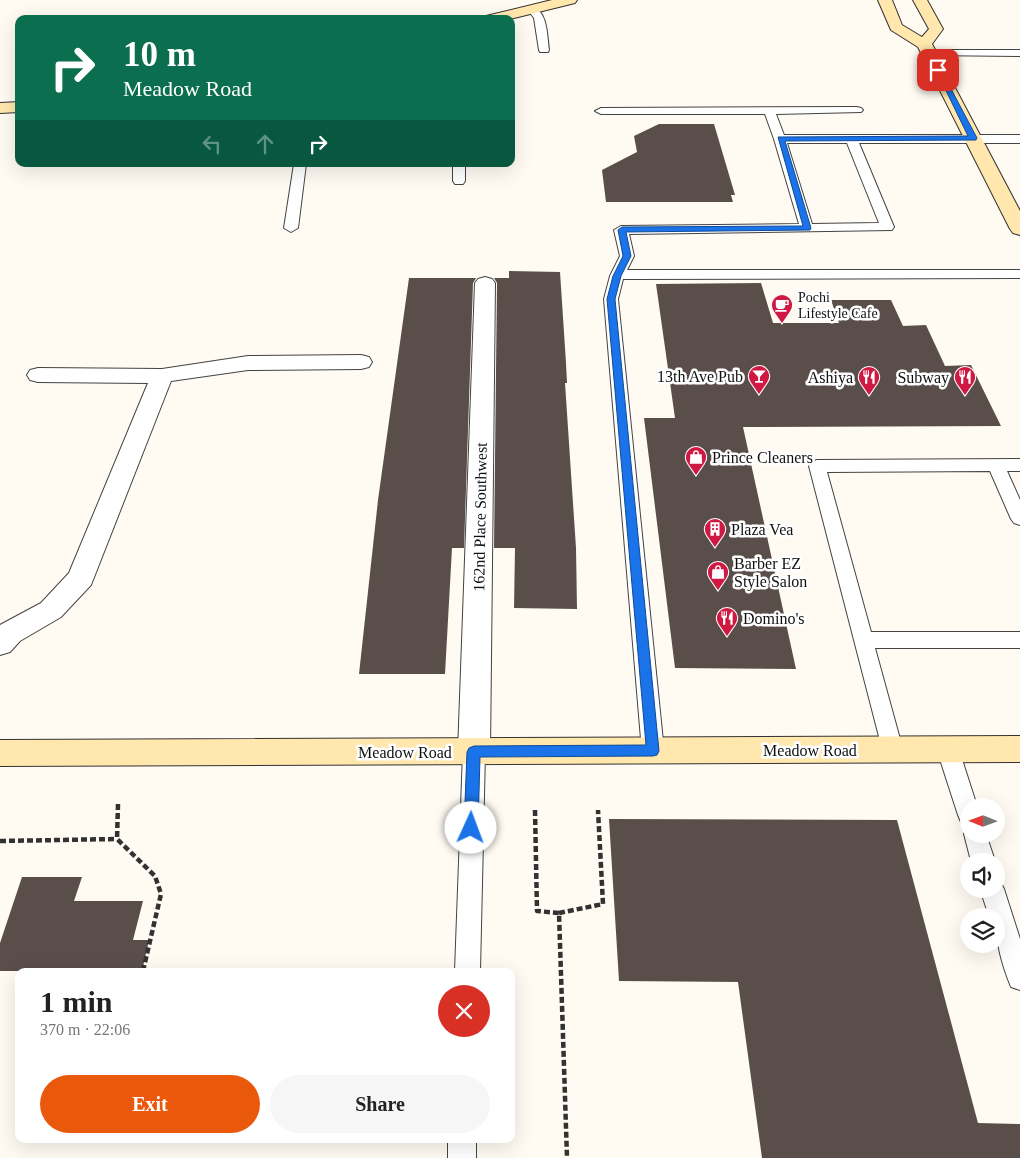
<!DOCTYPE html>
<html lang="en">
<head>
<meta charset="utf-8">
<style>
	:root { --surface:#fff; --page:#f6f6f6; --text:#222; --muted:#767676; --accent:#ea580c }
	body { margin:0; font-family:Georgia,serif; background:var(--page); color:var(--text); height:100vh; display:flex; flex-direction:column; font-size:19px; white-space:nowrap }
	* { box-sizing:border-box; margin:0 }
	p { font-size:16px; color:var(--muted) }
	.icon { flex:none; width:28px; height:28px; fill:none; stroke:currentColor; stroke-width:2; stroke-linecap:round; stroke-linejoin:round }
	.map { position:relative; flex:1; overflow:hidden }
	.drawer { position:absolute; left:15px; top:968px; width:500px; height:175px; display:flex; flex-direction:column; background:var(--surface); border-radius:10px; box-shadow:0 5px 20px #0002 }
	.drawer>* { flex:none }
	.top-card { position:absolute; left:15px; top:15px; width:500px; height:152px; border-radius:10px; box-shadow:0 5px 20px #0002; background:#0b6e4f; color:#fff; overflow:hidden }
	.needle { width:32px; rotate:271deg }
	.tools { position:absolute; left:960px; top:798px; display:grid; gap:10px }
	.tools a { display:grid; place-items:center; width:45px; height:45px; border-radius:50%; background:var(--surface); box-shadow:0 5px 20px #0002; font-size:25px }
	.pin { position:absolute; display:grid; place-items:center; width:42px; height:42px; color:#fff; margin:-21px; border-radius:10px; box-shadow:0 2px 8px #0006 }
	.me { position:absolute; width:55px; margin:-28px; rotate:2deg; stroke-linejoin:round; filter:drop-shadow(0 0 4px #0008) }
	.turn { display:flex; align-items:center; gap:18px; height:105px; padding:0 25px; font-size:22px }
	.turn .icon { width:65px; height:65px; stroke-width:2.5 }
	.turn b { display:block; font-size:35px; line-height:42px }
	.lanes { display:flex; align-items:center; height:48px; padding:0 25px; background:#0003; justify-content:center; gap:25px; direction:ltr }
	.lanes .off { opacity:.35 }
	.round { display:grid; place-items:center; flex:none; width:52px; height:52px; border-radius:26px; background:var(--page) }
	.summary { display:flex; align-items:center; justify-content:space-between; height:85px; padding:0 25px }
	h1 { font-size:30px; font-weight:600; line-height:38px }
	.button { display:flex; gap:10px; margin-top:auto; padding:10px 25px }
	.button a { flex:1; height:58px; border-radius:30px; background:var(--accent); color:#fff; font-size:20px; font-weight:600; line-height:58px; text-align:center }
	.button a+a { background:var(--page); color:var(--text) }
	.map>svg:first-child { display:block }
	.building { fill:#5a4e4b }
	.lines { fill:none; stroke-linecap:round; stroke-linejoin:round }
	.lane-casing { stroke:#434343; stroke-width:2 }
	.street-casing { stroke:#434343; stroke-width:2 }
	.secondary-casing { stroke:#323232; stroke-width:2 }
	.path { stroke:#323232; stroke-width:4.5; stroke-dasharray:6 3; stroke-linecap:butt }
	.lane { fill:#fff; fill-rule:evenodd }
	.street { fill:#fff; fill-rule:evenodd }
	.secondary { fill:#ffe7ad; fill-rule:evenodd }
	.route { fill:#1a73e8; stroke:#114b97 }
	.labels { text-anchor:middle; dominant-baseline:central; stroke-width:5; stroke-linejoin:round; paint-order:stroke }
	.far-poi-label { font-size:14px; fill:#101010; stroke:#fff; text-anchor:start }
	.poi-label { font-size:16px; fill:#101010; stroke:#fff; text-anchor:start }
	.street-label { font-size:16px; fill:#101010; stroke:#fff }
</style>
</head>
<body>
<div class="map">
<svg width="1020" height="1158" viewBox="0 0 1020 1158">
	<rect width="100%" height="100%" fill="#fffaf2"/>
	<path class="building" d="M 659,124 L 714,124 L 735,195 L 731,195 L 733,202 L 606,202 L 602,170 L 637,152 L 634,136 Z
		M 509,271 L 560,272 L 566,363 L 567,383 L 565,383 L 576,548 L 577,609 L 514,608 L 515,548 L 494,548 L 497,283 L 494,278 L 509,278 Z
		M 409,278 L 476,278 L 473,283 L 464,548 L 452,548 L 445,674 L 359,674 L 378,500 Z
		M 761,283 L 773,323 L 839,323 L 831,300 L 891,300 L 903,326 L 926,325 L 945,366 L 971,365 L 1001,426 L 743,427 L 796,669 L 675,668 L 644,418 L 675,418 L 656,284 Z
		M 609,819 L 897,820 L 978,1123 L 1020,1124 L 1020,1158 L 762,1158 L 738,982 L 619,981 Z
		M 22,877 L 82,877 L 74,901 L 143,901 L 133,940 L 149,940 L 142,971 L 0,971 L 0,943 Z"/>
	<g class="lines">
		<g class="lane-casing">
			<path id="lane" d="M 532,6 C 548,12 547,36 549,50 L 548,52 L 540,52 L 539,50 L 534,18 L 527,9 Z
				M 929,50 L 1020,50 L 1020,56 L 925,55 L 924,53 Z
				M 857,107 L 861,108 L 863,110 L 861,112 L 776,114 L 784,135 L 1020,135 L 1020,143 L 859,143 L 894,227 L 892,230 L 629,234 L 634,256 L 627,270 L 1020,270 L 1020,278 L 623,279 L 618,299 L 664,751 L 661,757 L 653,760 L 645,757 L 642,751 L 604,299 L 610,276 L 620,256 L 614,230 L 621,226 L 799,224 L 774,139 L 765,114 L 601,114 L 595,111 L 601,108 ZM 787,143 L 847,143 L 879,223 L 812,224 Z
				M 294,164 L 306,164 L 298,228 L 291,232 L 284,228 Z
				M 453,164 L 465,164 L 465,181 L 463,184 L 455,184 L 453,181 Z
				M 1020,459 L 1020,471 L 1007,471 L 1020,500 L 1020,525 L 1014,523 L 1011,519 L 990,471 L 827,472 L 871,632 L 1020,632 L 1020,648 L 875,648 L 903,750 L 900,756 L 892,759 L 884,756 L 809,466 L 811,462 L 817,460 Z
				M 948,741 L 956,744 L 959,750 L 977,806 L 969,806 L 969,825 L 961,822 L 958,815 L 937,750 L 940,744 Z
				M 474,743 L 482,746 L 485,752 L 480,971 L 455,971 L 463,752 L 466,746 Z
				M 969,826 L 969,834 L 986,834 L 995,861 L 971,861 L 964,834 Z
				M 996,880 L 1000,881 L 1004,889 L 1020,939 L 1020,990 L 1011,987 C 1001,962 996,943 996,916 L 989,916 L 980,889 L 996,889 Z
				M 448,1139 L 476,1139 L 476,1158 L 448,1158 Z"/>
		</g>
		<g class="street-casing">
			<path id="street" d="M 485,277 L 492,279 L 495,283 L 490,752 L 485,761 L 474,765 L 463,761 L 458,752 L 475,283 L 478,279 Z
				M 361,355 L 369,357 L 372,362 L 369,367 L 361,369 L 248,370 L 171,381 L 91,585 L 61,617 L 20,641 L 10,652 L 0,655 L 0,625 L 41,603 L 69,573 L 148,383 L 38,382 L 30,380 L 27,375 L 30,370 L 38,368 L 162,369 L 248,356 Z"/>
		</g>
		<g class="secondary-casing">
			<path id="secondary" d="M 552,0 L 577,0 L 575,3 L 510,19 L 484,19 L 486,16 Z
				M 878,0 L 892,0 L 902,25 L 922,37 L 929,29 L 913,0 L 927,0 L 943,29 L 932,44 L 1020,211 L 1020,235 L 1013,233 L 1010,229 L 918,47 L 891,30 Z
				M 19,102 L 19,112 L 0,113 L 0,103 Z
				M 1020,736 L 1020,762 L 0,766 L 0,740 Z"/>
		</g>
		<path class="path" d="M 118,804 L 117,839 L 155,876 L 161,894 L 143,971
			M 535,810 L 537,911 L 559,913 L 567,1158
			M 0,841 L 117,839
			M 559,913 L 603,904 L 598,810"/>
		<use href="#lane" class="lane"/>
		<use href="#street" class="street"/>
		<use href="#secondary" class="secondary"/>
	</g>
	<path class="route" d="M 935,68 L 941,70 L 977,138 L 976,140 L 785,141 L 811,228 L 810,230 L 626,232 L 631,256 L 621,276 L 615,299 L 659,751 L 657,755 L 653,756 L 480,757 L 478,828 L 476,832 L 471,834 L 467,832 L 464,828 L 467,752 L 469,748 L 474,746 L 646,745 L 607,299 L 613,276 L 623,256 L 618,230 L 622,227 L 803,226 L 778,137 L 968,136 Z"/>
	<defs>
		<g id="cafe-pin" transform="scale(1.125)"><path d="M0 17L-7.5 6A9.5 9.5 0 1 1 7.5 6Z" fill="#cf1842" stroke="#fff"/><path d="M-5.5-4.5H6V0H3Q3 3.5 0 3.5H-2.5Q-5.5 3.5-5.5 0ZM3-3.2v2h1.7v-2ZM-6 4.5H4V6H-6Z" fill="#fff"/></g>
		<g id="bar-pin" transform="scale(1.125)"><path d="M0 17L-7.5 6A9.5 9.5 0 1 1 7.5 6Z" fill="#cf1842" stroke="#fff"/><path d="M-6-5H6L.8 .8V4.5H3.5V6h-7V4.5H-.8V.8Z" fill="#fff"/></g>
		<g id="restaurant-pin" transform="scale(1.125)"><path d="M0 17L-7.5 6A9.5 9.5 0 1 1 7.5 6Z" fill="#cf1842" stroke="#fff"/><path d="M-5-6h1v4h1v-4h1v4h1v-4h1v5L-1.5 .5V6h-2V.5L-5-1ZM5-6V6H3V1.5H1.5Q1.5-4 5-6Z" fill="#fff"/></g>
		<g id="shop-pin" transform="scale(1.125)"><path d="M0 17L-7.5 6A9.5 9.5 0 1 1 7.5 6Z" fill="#cf1842" stroke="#fff"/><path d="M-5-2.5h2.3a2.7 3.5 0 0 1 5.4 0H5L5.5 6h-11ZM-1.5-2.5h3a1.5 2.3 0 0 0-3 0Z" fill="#fff"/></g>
		<g id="building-pin" transform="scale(1.125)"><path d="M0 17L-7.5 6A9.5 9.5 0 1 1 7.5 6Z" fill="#cf1842" stroke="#fff"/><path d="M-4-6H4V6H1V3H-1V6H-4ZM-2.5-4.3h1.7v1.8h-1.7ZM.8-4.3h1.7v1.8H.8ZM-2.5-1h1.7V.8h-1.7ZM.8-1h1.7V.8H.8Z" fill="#fff"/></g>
	</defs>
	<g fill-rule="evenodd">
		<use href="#cafe-pin" x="782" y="305"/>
		<use href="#bar-pin" x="759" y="376"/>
		<use href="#restaurant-pin" x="869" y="377"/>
		<use href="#restaurant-pin" x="965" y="377"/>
		<use href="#shop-pin" x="696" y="457"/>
		<use href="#building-pin" x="715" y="529"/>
		<use href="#shop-pin" x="718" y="572"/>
		<use href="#restaurant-pin" x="727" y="618"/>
	</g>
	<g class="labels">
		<g class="far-poi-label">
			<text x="798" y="297">Pochi<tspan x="798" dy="16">Lifestyle Cafe</tspan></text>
		</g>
		<g class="poi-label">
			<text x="743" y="376" text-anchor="end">13th Ave Pub</text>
			<text x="853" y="377" text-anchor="end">Ashiya</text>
			<text x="949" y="377" text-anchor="end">Subway</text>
			<text x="712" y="457">Prince Cleaners</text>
			<text x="731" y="529">Plaza Vea</text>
			<text x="734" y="563">Barber EZ<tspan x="734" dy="18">Style Salon</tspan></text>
			<text x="743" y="618">Domino's</text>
		</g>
		<g class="street-label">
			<text transform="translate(480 517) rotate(-89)">162nd Place Southwest</text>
			<text x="810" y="750">Meadow Road</text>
			<text x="405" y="752">Meadow Road</text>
		</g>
	</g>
</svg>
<div class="tools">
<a><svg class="needle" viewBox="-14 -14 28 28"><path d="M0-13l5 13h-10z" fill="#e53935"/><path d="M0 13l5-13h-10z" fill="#767676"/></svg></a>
<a><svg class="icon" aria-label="sound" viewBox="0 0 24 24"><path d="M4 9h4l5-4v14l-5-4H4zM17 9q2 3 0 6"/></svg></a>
<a><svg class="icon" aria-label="layers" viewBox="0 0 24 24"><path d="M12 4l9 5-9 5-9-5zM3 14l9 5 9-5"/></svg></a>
</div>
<div class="pin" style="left:938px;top:70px;background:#d93025"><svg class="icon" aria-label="arrive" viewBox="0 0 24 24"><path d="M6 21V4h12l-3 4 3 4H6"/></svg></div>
<svg class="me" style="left:471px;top:828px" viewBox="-20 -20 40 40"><circle r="19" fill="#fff"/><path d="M0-13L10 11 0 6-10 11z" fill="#1a73e8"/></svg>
<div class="top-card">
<div class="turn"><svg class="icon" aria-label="right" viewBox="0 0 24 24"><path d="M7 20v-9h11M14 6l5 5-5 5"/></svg><div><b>10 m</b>Meadow Road</div></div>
<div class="lanes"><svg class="icon off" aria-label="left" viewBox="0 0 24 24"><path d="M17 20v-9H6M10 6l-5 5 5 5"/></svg><svg class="icon off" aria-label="ahead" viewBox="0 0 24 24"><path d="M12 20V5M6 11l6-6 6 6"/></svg><svg class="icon" aria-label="right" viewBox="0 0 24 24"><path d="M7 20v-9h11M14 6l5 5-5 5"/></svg></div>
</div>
<section class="drawer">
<div class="summary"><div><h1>1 min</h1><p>370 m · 22:06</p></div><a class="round" style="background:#d93025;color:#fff"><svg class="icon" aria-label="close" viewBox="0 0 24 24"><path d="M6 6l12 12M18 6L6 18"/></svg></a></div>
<div class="button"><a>Exit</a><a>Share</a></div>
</section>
</div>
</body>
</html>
